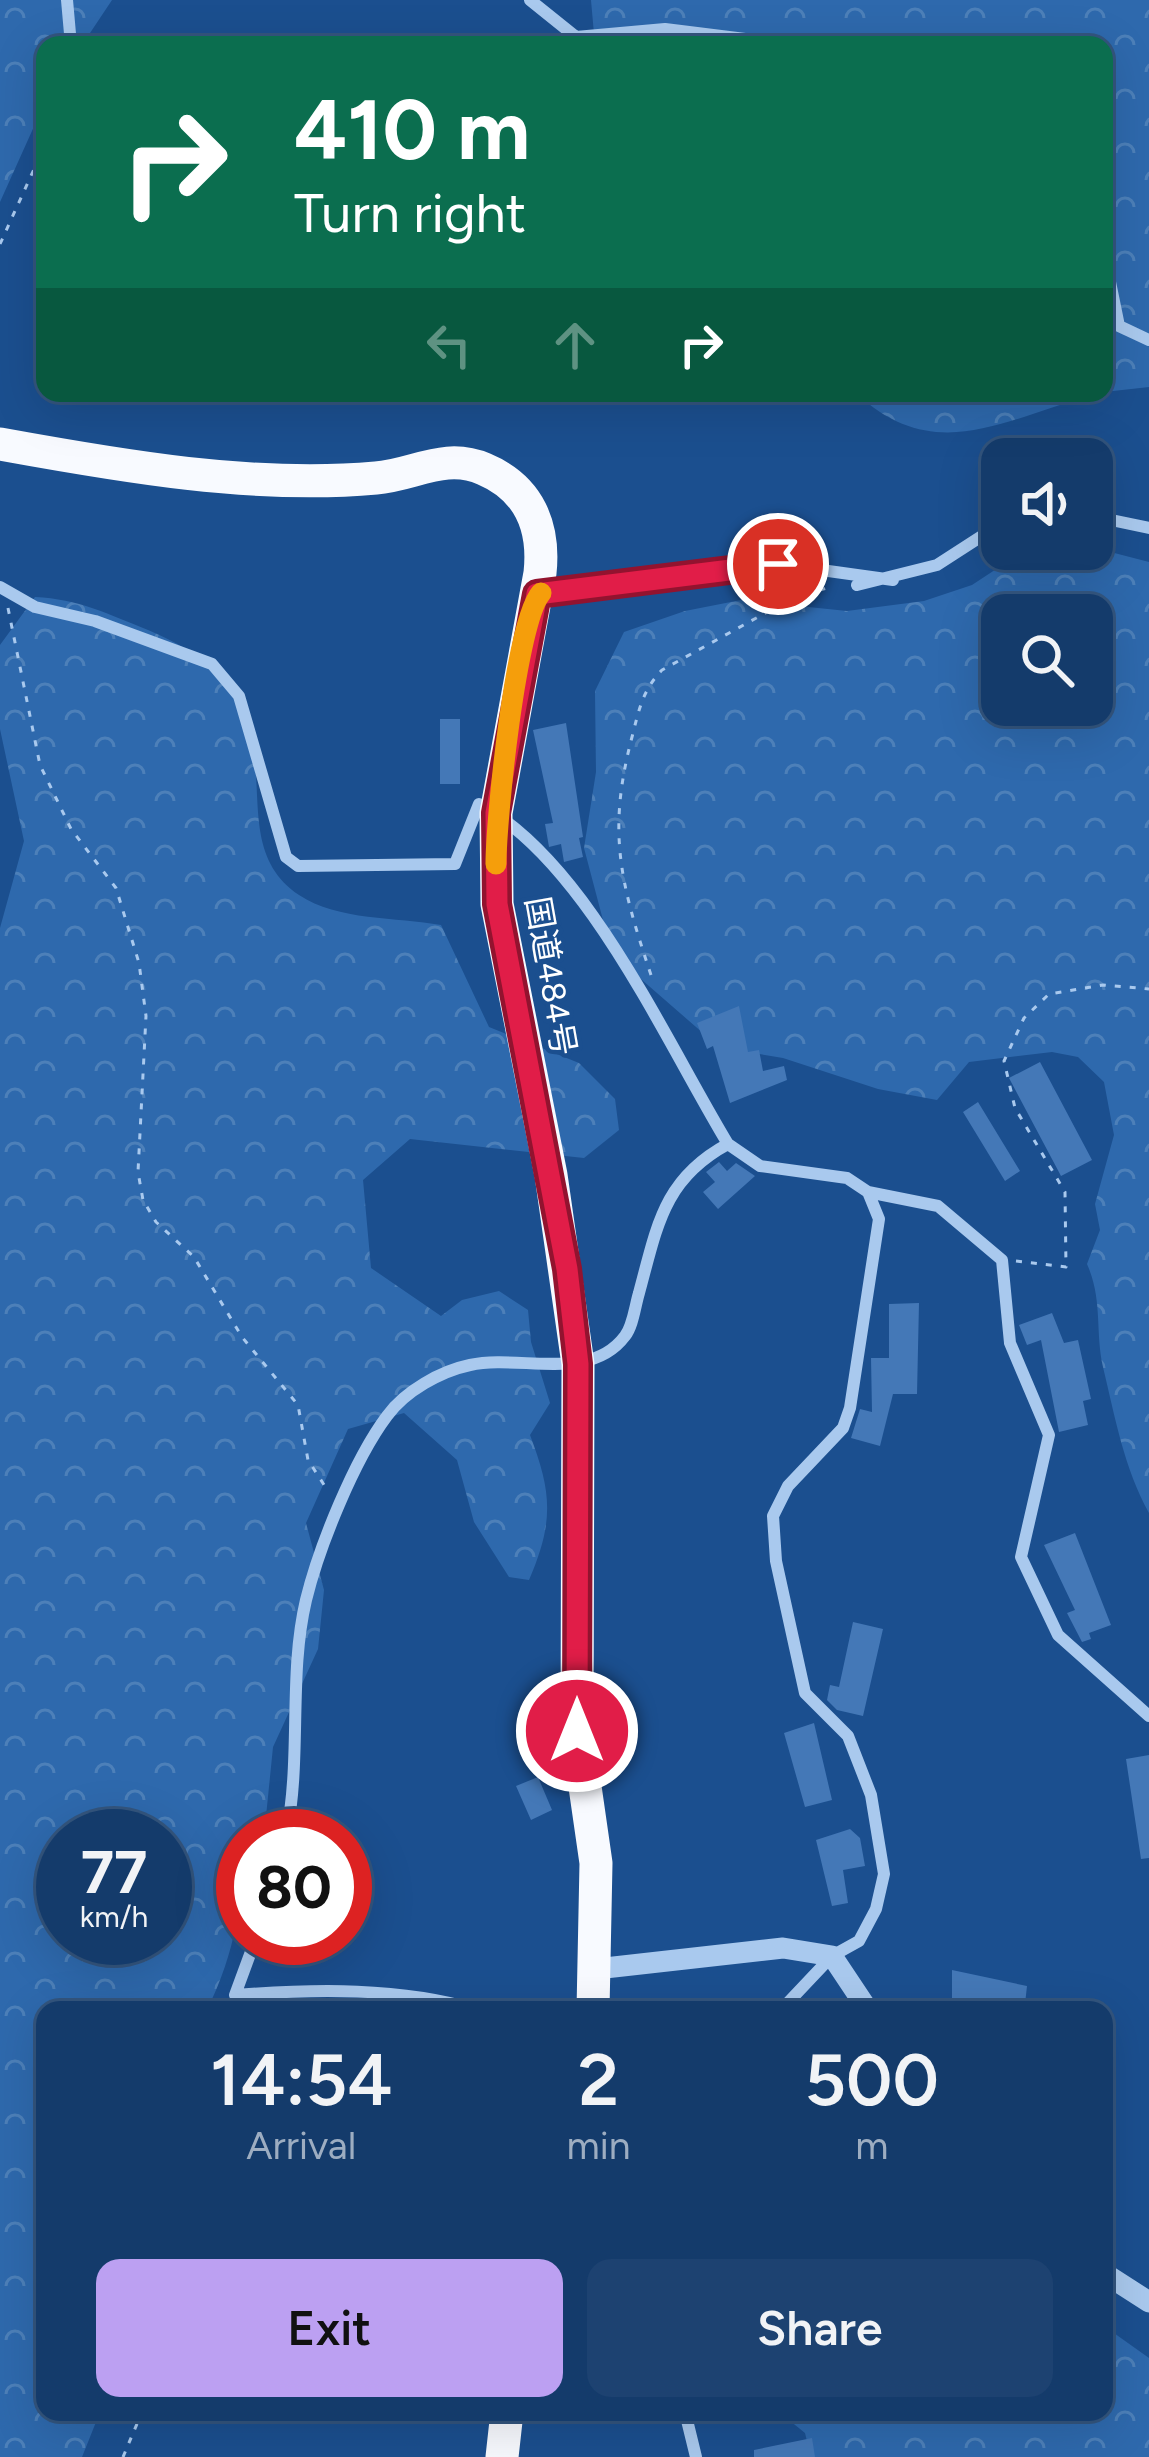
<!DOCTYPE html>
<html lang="en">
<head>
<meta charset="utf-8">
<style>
	:root { --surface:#143b6b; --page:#1d4271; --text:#f1f3f6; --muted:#9dadc1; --line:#33557e; --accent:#bca0f2 }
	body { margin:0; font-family:Figtree,"Noto Sans JP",sans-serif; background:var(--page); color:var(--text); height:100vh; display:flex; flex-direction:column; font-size:45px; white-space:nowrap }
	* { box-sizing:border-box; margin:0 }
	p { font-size:39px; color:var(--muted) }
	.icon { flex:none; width:66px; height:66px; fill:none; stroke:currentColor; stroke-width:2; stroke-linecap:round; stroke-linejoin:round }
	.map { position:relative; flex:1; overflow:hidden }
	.drawer { position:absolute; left:36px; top:2001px; width:1077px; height:420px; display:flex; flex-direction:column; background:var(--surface); border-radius:24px; box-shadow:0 12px 48px #0002,0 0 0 3px var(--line) }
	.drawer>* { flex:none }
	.guide { position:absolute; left:36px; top:36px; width:1077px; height:366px; border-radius:24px; box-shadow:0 12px 48px #0002,0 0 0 3px var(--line); background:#0b6e4f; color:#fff; overflow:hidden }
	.fabs { position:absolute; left:981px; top:438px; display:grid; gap:24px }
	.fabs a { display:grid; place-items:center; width:132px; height:132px; border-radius:24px; background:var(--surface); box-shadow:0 12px 48px #0002,0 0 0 3px var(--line); font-size:60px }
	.speed { position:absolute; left:36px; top:1809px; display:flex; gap:24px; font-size:60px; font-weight:700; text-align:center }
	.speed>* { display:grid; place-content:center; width:156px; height:156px; border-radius:50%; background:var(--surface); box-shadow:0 12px 48px #0002,0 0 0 3px var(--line); line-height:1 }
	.speed small { font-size:30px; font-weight:400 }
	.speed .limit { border:18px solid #d22; background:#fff; color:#111 }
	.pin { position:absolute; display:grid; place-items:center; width:102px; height:102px; color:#fff; margin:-51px; border:6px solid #fff; border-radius:50%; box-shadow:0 3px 12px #0007 }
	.me { position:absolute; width:132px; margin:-66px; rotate:0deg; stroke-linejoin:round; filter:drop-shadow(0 0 9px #0008) }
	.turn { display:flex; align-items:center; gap:42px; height:252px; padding:0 60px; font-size:54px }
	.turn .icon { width:156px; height:156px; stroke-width:2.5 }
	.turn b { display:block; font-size:84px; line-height:102px }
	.lanes { display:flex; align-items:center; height:114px; padding:0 60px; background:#0003; justify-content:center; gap:60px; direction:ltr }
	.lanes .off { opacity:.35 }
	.eta { display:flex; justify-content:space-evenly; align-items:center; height:204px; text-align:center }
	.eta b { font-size:72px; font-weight:600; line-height:84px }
	.action { display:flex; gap:24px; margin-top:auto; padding:24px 60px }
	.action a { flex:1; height:138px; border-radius:24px; background:var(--accent); color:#111; font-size:48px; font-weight:600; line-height:138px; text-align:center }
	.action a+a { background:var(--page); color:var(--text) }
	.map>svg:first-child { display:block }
	.forest { fill:url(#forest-crowns); fill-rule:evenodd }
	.building { fill:#4478b7 }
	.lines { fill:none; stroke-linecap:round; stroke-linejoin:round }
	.path { stroke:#a9c9ee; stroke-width:3; stroke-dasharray:6 9; stroke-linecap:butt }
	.minor { stroke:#a9c9ee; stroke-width:12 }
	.tertiary { stroke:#a9c9ee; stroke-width:21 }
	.trunk { stroke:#f8faff; stroke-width:33 }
	.route-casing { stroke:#92132f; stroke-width:30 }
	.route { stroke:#e11d48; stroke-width:21 }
	.slow { stroke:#f59e0b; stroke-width:21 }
	.labels { text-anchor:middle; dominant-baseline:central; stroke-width:9; stroke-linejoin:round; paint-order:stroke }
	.street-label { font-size:33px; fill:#fff; stroke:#1b4f8f }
</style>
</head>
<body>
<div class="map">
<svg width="1149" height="2457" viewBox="0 0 1149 2457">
	<defs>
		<pattern id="forest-crowns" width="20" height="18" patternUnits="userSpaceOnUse" patternTransform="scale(3)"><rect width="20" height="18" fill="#2e69ad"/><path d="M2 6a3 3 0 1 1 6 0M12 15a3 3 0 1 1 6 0" fill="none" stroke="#4d80b9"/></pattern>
	</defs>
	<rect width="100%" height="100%" fill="#1b4f8f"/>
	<path class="forest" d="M 0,0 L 112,0 L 82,45 L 45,45 L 45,102 L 0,202 Z
		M 591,0 L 1149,0 L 1149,387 L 1104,392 L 1104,45 L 595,45 Z
		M 856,393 L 1101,393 C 1012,414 938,470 856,393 Z
		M 1095,548 L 1149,562 L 1149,1513 C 1124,1468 1115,1417 1103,1367 C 1095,1331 1103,1300 1087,1264 L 1100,1230 L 1095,1204 L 1114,1135 L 1104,1082 L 1078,1057 L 1052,1052 L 969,1062 L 937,1100 L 878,1089 L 783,1058 L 719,1047 L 634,973 L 603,920 L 584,848 L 596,772 L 595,691 L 624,632 L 685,611 L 741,600 L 847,611 L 924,601 L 972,585 L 1007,562 L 1054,549 ZM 1002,615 L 1092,615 L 1092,705 L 1002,705 Z
		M 35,597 C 78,599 108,614 148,630 C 325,703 207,833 299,895 C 338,921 396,917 441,925 L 489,1027 L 579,1063 L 615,1099 L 619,1130 L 584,1158 L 410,1139 L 363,1180 L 371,1268 L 441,1316 L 462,1300 L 499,1291 L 528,1310 L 531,1342 L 550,1403 L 530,1435 C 552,1493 554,1522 529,1580 L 509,1577 L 474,1522 L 457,1460 L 404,1413 L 348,1429 L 306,1523 L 324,1590 L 318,1649 L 273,1747 L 264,1836 L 243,1836 C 243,1901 236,1951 207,2010 L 45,2010 L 45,2412 L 100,2412 L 82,2457 L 0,2457 L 0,928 L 24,841 L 0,729 L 0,645 ZM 63,1836 L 165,1836 L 165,1938 L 63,1938 Z
		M 1104,2326 L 1149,2358 L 1149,2457 L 811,2457 L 805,2433 L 789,2420 L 788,2412 L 1104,2412 Z"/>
	<path class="building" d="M 440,719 L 460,719 L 460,784 L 440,784 Z
		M 566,723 L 583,837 L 579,838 L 583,857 L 564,862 L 561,844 L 549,847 L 545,824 L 553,823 L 533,730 Z
		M 739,1006 L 748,1052 L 759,1050 L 763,1071 L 784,1066 L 787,1080 L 730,1103 L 713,1046 L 707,1049 L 697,1023 Z
		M 1040,1062 L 1092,1160 L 1061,1176 L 1009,1078 Z
		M 978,1102 L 1020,1171 L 1005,1181 L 963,1112 Z
		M 719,1162 L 727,1171 L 736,1163 L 755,1176 L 718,1209 L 703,1192 L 715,1182 L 706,1172 Z
		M 919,1303 L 917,1394 L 893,1394 L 880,1446 L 851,1438 L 860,1409 L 872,1412 L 871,1358 L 889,1358 L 889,1304 Z
		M 1052,1313 L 1064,1343 L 1078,1340 L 1091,1399 L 1083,1401 L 1088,1425 L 1059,1432 L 1041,1340 L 1027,1345 L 1019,1325 Z
		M 1075,1533 L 1111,1625 L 1089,1633 L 1091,1639 L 1082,1642 L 1067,1613 L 1075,1610 L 1044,1545 Z
		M 853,1622 L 883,1629 L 863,1716 L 837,1710 L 827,1700 L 830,1685 L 839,1687 Z
		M 814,1723 L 832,1800 L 805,1807 L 784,1733 Z
		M 1149,1755 L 1149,1858 L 1141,1859 L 1126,1759 Z
		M 538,1777 L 552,1810 L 531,1820 L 516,1786 Z
		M 850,1829 L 860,1838 L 865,1866 L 843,1870 L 848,1903 L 832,1906 L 816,1840 Z
		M 952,1970 L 1027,1986 L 1025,2004 L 987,1999 L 984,2010 L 952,2010 Z
		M 812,2438 L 815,2457 L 754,2457 L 754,2450 Z"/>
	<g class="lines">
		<path class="path" d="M 0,244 L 45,145
			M 8,608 L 40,765 L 71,829 L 116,888 L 139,963 L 146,1016 L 138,1172 L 143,1200 L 156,1222 L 194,1257 L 242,1337 L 298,1405 L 308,1460 L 328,1491
			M 651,975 C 620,882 607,832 632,737 C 639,710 642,691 662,670 L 798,595 L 828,588
			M 1016,1261 L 1066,1267 L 1065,1192 L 1015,1108 L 1004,1061 L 1024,1018 L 1049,994 L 1103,985 L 1149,989
			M 123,2457 L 142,2412"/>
		<path class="minor" d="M 67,0 L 71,45
			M 530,0 L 576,37 L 665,29 L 793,45
			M 1104,277 L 1110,282 L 1119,326 L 1149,340
			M 1092,516 L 1149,528
			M 857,585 L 937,565 L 1002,523
			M 0,587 L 35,607 L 95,621 L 212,664 L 239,696 L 286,857 L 298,866 L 455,864 L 479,804 C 586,861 665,1040 728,1144 L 760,1166 L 847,1178 L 868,1192 L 879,1219 L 850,1408 L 843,1428 L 788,1486 L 773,1516 L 776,1561 L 805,1693 L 848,1736 L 871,1795 L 884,1874 L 876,1909 L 859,1941 L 832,1956 L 781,2010
			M 537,594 L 778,564 L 893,580
			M 868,1192 L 938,1206 L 1002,1260 L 1010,1343 L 1049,1435 L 1021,1557 L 1058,1635 L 1149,1716
			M 286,1836 C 302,1759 288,1676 306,1600 C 319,1547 354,1460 387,1416 C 405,1391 441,1371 470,1365 C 520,1354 590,1383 625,1336 C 633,1326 635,1306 639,1293 C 657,1227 663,1179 728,1144
			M 256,1938 L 235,1995 C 314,1989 401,1987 477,2010
			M 685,2412 L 696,2457"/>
		<path class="tertiary" d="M 596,1969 L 783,1948 L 832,1956 L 868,2010
			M 1104,2273 L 1149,2302"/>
		<path class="trunk" d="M 0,444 C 121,466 253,489 376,478 C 414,475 445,452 484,469 C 529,488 545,526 540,573 L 496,813 L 497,904 L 551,1175 L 578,1364 L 577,1731 L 596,1863 L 593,2010
			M 502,2457 L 507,2412"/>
	</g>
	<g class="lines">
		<g class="route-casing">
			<path id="route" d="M 577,1731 L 578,1364 L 567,1269 L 497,904 L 496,813 L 537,594 L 778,564"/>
		</g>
		<use href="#route" class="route"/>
		<path class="slow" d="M 496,864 C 496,819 516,621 541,593"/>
	</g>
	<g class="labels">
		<g class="street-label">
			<text transform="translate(551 976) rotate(80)">国道484号</text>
		</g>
	</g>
</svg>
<div class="fabs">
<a><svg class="icon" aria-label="sound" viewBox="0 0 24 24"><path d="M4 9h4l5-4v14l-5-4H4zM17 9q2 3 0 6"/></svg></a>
<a><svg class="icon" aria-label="search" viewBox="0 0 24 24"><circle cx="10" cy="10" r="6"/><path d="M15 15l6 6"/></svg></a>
</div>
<div class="speed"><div>77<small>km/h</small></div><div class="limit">80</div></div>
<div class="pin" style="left:778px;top:564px;background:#d93025"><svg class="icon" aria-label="arrive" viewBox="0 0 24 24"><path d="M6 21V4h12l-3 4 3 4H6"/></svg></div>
<svg class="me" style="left:577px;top:1731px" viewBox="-20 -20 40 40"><circle r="17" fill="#e11d48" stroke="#fff" stroke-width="3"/><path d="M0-11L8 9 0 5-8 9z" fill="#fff"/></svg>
<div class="guide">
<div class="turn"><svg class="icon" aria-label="right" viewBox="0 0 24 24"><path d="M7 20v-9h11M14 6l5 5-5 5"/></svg><div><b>410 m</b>Turn right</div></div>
<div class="lanes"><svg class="icon off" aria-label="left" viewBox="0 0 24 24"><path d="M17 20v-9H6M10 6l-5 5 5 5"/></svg><svg class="icon off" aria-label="ahead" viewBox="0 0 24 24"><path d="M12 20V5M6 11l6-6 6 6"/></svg><svg class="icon" aria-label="right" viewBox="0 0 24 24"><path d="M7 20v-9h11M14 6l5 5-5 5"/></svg></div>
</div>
<section class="drawer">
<div class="eta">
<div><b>14:54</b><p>Arrival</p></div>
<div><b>2</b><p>min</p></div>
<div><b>500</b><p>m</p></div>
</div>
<div class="action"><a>Exit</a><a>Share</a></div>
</section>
</div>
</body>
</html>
